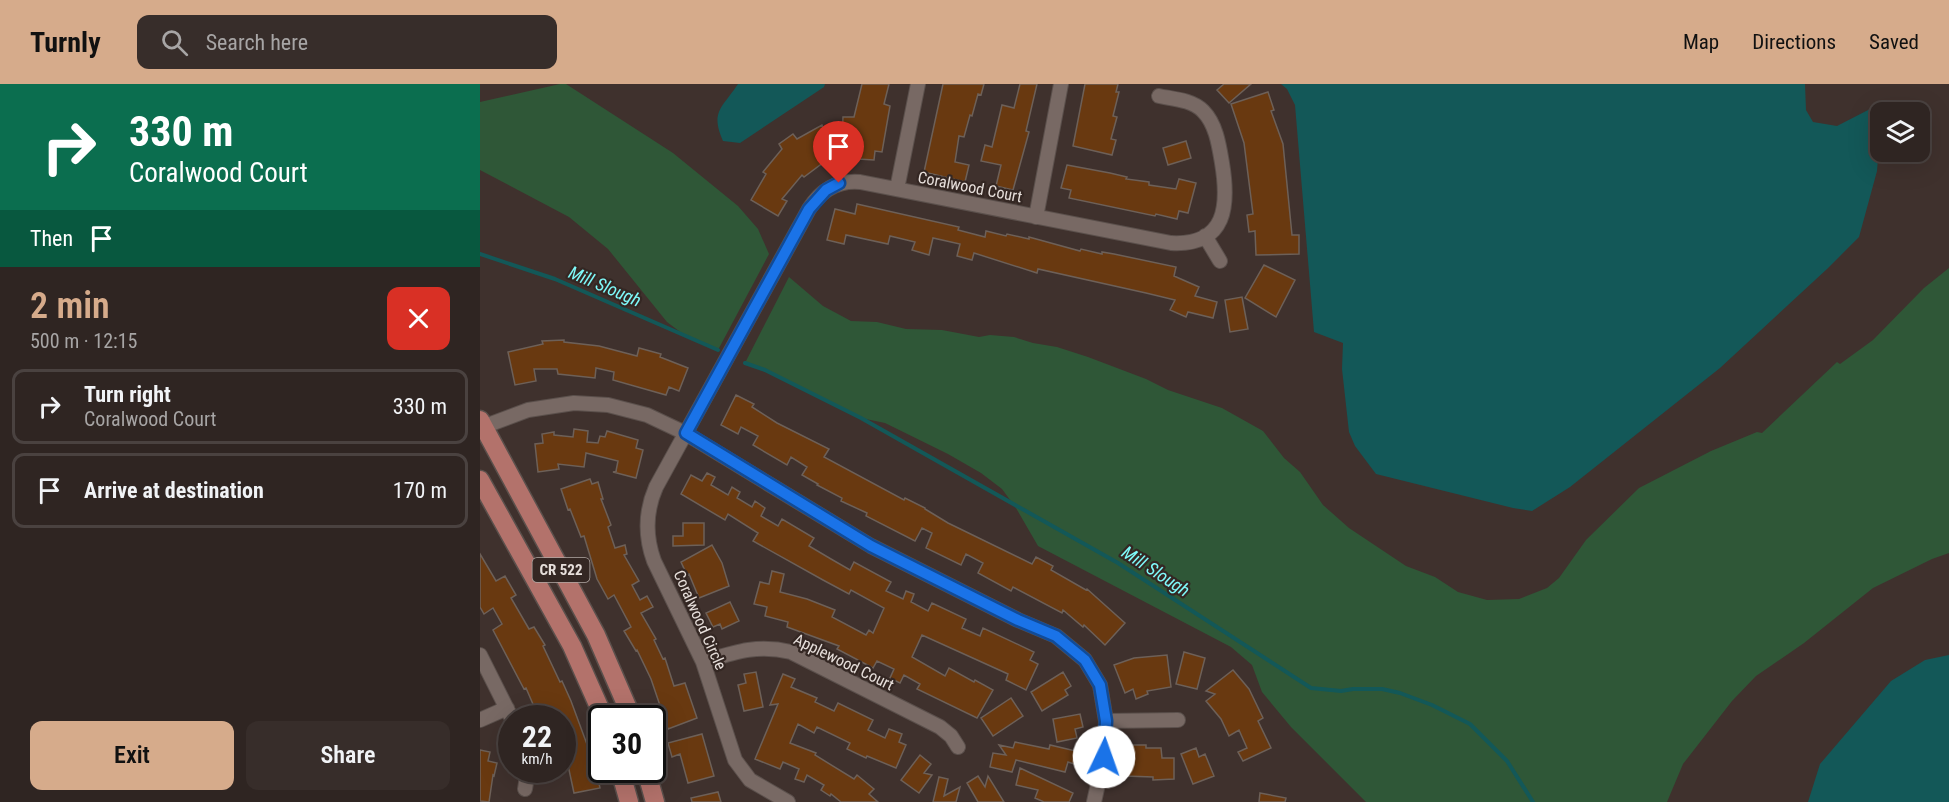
<!DOCTYPE html>
<html lang="en">
<head>
<meta charset="utf-8">
<style>
	:root { --surface:#2f2522; --page:#372d2a; --text:#f1f3f6; --muted:#a7a5a5; --line:#4a4240; --accent:#d6ab8b }
	body { margin:0; font-family:"Roboto Condensed",sans-serif; background:var(--page); color:var(--text); height:100vh; display:flex; flex-direction:column; font-size:22px; white-space:nowrap }
	* { box-sizing:border-box; margin:0 }
	p { font-size:20px; color:var(--muted) }
	.icon { flex:none; width:33px; height:33px; fill:none; stroke:currentColor; stroke-width:2; stroke-linecap:round; stroke-linejoin:round }
	.map { position:relative; flex:1; overflow:hidden }
	.drawer { display:flex; flex-direction:column; background:var(--surface); width:480px }
	.drawer>* { flex:none }
	.top-card { background:#0b6e4f; color:#fff; overflow:hidden }
	.buttons { position:absolute; left:1390px; top:18px; display:grid; gap:12px }
	.buttons a { display:grid; place-items:center; width:60px; height:60px; border-radius:12px; background:var(--surface); box-shadow:0 6px 24px #0002,0 0 0 2px var(--line); font-size:30px }
	.speed { position:absolute; left:18px; top:621px; display:flex; gap:12px; font-size:30px; font-weight:700; text-align:center }
	.speed>* { display:grid; place-content:center; width:78px; height:78px; border-radius:50%; background:var(--surface); box-shadow:0 6px 24px #0002,0 0 0 2px var(--line); line-height:1 }
	.speed small { font-size:15px; font-weight:400 }
	.speed .limit { border:3px solid #111; border-radius:9px; background:#fff; color:#111 }
	.pin { position:absolute; display:grid; place-items:center; width:51px; height:51px; color:#fff; margin:-62px -26px; border-radius:50% 50% 50% 0; rotate:-45deg; box-shadow:0 0 6px #0007 }
	.pin .icon { rotate:45deg }
	.me { position:absolute; width:66px; margin:-33px; rotate:3deg; stroke-linejoin:round; filter:drop-shadow(0 0 4px #0008) }
	.turn { display:flex; align-items:center; gap:21px; height:126px; padding:0 30px; font-size:27px }
	.turn .icon { width:78px; height:78px; stroke-width:2.5 }
	.turn b { display:block; font-size:42px; line-height:51px }
	.then { display:flex; align-items:center; height:57px; padding:0 30px; background:#0003; gap:12px; font-size:22px }
	.round { display:grid; place-items:center; flex:none; width:63px; height:63px; border-radius:12px; background:var(--page) }
	.summary { display:flex; align-items:center; justify-content:space-between; height:102px; padding:0 30px }
	h1 { font-size:36px; font-weight:600; line-height:45px; color:var(--accent) }
	.button { display:flex; gap:12px; margin-top:auto; padding:12px 30px }
	.button a { flex:1; height:69px; border-radius:12px; background:var(--accent); color:#111; font-size:24px; font-weight:600; line-height:69px; text-align:center }
	.button a+a { background:var(--page); color:var(--text) }
	ul { padding:0; list-style:none }
	li { display:flex; align-items:center; gap:18px; height:75px; margin:0 12px 9px; padding:0 18px; border:3px solid var(--line); border-radius:12px }
	li div { flex:1 }
	li b { display:block; font-size:22px }
	li em { font-style:normal }
	header { display:flex; align-items:center; gap:36px; box-sizing:border-box; height:84px; padding:0 30px; background:var(--accent); color:#111 }
	header strong { font-size:28px }
	nav { display:flex; gap:33px; margin-inline-start:auto; font-size:21px }
	.search { width:420px; height:54px; background:var(--page); display:flex; align-items:center; gap:15px; box-sizing:border-box; padding:0 21px; border-radius:12px; color:var(--muted); font-size:22px }
	main { display:flex; flex:1; min-height:0 }
	.map>svg:first-child { display:block }
	.green { fill:#2f5737 }
	.water { fill:#135858 }
	.lines { fill:none; stroke-linecap:round; stroke-linejoin:round }
	.stream { stroke:#135858; stroke-width:4 }
	.building { fill:#693910; stroke:#6d6058; stroke-width:1.5 }
	.minor-casing { stroke:#5b504c; stroke-width:16 }
	.primary-casing { stroke:#5b504c; stroke-width:21 }
	.minor { stroke:#786964; stroke-width:14 }
	.primary { stroke:#b3726b; stroke-width:18 }
	.route-casing { stroke:#114b97; stroke-width:15 }
	.route { stroke:#1a73e8; stroke-width:10 }
	.labels { text-anchor:middle; dominant-baseline:central; stroke-width:4.5; stroke-linejoin:round; paint-order:stroke }
	.shield { fill:#342723; stroke:#b1a8a4; stroke-width:1.5 }
	.shield-label { font-size:15px; font-weight:bold; fill:#e7dfdb }
	.street-label { font-size:16px; fill:#e7dfdb; stroke:#342723 }
	.water-label { font-size:18px; font-style:italic; fill:#7ffafa; stroke:#342723 }
</style>
</head>
<body>
<header>
<strong>Turnly</strong>
<div class="search"><svg class="icon" aria-label="search" viewBox="0 0 24 24"><circle cx="10" cy="10" r="6"/><path d="M15 15l6 6"/></svg>Search here</div>
<nav><a>Map</a><a>Directions</a><a>Saved</a></nav>
</header>
<main>
<section class="drawer">
<div class="top-card">
<div class="turn"><svg class="icon" aria-label="right" viewBox="0 0 24 24"><path d="M7 20v-9h11M14 6l5 5-5 5"/></svg><div><b>330 m</b>Coralwood Court</div></div>
<div class="then">Then<svg class="icon" aria-label="arrive" viewBox="0 0 24 24"><path d="M6 21V4h12l-3 4 3 4H6"/></svg></div>
</div>
<div class="summary"><div><h1>2 min</h1><p>500 m · 12:15</p></div><a class="round" style="background:#d93025;color:#fff"><svg class="icon" aria-label="close" viewBox="0 0 24 24"><path d="M6 6l12 12M18 6L6 18"/></svg></a></div>
<ul>
<li><svg class="icon" aria-label="right" viewBox="0 0 24 24"><path d="M7 20v-9h11M14 6l5 5-5 5"/></svg><div><b>Turn right</b><p>Coralwood Court</p></div><em>330 m</em></li>
<li><svg class="icon" aria-label="arrive" viewBox="0 0 24 24"><path d="M6 21V4h12l-3 4 3 4H6"/></svg><div><b>Arrive at destination</b></div><em>170 m</em></li>
</ul>
<div class="button"><a>Exit</a><a>Share</a></div>
</section>
<div class="map">
<svg width="1469" height="718" viewBox="0 0 1469 718">
	<rect width="100%" height="100%" fill="#3f312d"/>
	<path class="green" d="M 80,0 L 86,0 L 193,69 L 258,122 L 278,145 L 289,170 L 238,266 L 203,250 L 187,238 L 128,165 L 89,133 L 0,86 L 0,18 Z
		M 1469,184 L 1469,469 L 1452,475 L 1393,504 L 1324,559 L 1276,592 L 1252,617 L 1203,680 L 1187,718 L 886,718 L 811,643 L 782,608 L 772,581 L 751,563 L 558,462 L 536,424 L 522,405 L 501,389 L 468,370 L 405,339 L 381,334 L 285,286 L 265,279 L 309,193 L 343,222 L 371,237 L 397,238 L 426,245 L 462,246 L 499,253 L 510,251 L 534,253 L 553,259 L 577,263 L 608,273 L 666,295 L 688,306 L 742,324 L 783,347 L 804,374 L 820,388 L 843,421 L 869,444 L 926,482 L 955,493 L 978,508 L 1007,516 L 1039,515 L 1067,504 L 1079,494 L 1106,456 L 1159,404 L 1231,367 L 1277,348 L 1282,349 L 1357,278 L 1360,280 L 1393,256 L 1444,204 Z"/>
	<path class="water" d="M 258,0 L 345,0 L 344,3 L 260,59 L 243,57 C 230,28 242,24 258,0 Z
		M 801,0 L 1325,0 L 1326,26 L 1333,38 L 1357,42 L 1392,24 L 1401,36 L 1397,87 L 1379,153 L 1347,185 L 1240,284 L 1090,403 L 1052,427 L 1033,424 L 896,390 L 875,362 L 869,348 L 862,285 L 863,259 L 834,248 L 815,21 L 807,5 Z
		M 1469,571 L 1469,718 L 1328,718 L 1340,680 L 1411,597 L 1445,576 Z"/>
	<g class="lines">
		<path class="stream" d="M 0,170 L 75,195 L 238,266
			M 265,279 L 285,286 L 381,334 L 638,479 L 831,604 L 861,607 L 873,605 L 902,605 L 920,609 L 952,621 L 990,640 L 1027,677 L 1053,718"/>
	</g>
	<path class="building" d="M 382,0 L 409,0 L 404,20 L 410,22 L 402,68 L 395,67 L 394,76 L 361,74 L 363,33 L 374,33 Z
		M 463,0 L 504,0 L 501,11 L 498,10 L 492,32 L 490,31 L 484,53 L 479,52 L 475,78 L 489,81 L 485,98 L 444,88 Z
		M 540,0 L 557,0 L 546,47 L 549,48 L 533,106 L 516,102 L 521,81 L 501,77 L 505,61 L 512,63 L 522,21 L 534,24 Z
		M 605,0 L 638,0 L 636,8 L 639,8 L 633,32 L 637,33 L 631,55 L 636,56 L 632,71 L 593,62 Z
		M 744,0 L 771,0 L 749,19 L 737,6 Z
		M 788,8 L 794,26 L 791,27 L 803,60 L 812,151 L 819,151 L 819,170 L 776,171 L 775,147 L 769,148 L 767,131 L 773,130 L 764,59 L 751,20 Z
		M 342,41 L 356,69 L 324,93 L 322,91 L 302,115 L 307,117 L 298,132 L 271,116 L 286,90 L 283,88 L 302,65 L 299,60 L 313,50 L 317,55 Z
		M 706,57 L 711,74 L 688,81 L 683,64 Z
		M 587,81 L 630,89 L 647,93 L 646,95 L 669,98 L 669,101 L 696,105 L 699,95 L 716,99 L 708,129 L 699,127 L 697,135 L 676,130 L 675,132 L 589,114 L 591,106 L 581,104 Z
		M 377,120 L 479,143 L 478,146 L 505,153 L 506,147 L 526,152 L 527,150 L 549,155 L 549,153 L 600,167 L 601,165 L 622,170 L 622,168 L 634,170 L 696,183 L 694,192 L 719,203 L 715,212 L 737,218 L 733,234 L 708,228 L 706,233 L 690,226 L 695,216 L 666,209 L 558,185 L 557,189 L 494,169 L 492,176 L 477,172 L 480,160 L 453,154 L 449,171 L 432,166 L 435,158 L 410,152 L 408,160 L 366,151 L 364,160 L 347,156 L 355,125 L 375,130 Z
		M 784,181 L 815,196 L 796,233 L 765,214 Z
		M 762,213 L 768,245 L 750,248 L 745,216 Z
		M 84,256 L 84,258 L 119,262 L 157,272 L 159,264 L 181,270 L 180,273 L 208,284 L 199,307 L 189,303 L 186,311 L 133,296 L 134,288 L 116,284 L 115,294 L 78,290 L 77,285 L 54,285 L 56,297 L 35,301 L 28,268 L 63,260 L 62,257 Z
		M 256,311 L 274,320 L 272,323 L 297,339 L 349,365 L 344,373 L 424,416 L 425,414 L 445,424 L 445,425 L 468,439 L 552,480 L 556,473 L 573,482 L 571,486 L 606,506 L 607,505 L 645,539 L 625,561 L 604,541 L 603,543 L 583,526 L 582,529 L 533,503 L 531,507 L 498,489 L 503,479 L 486,470 L 481,481 L 446,464 L 452,449 L 442,444 L 435,457 L 386,432 L 387,429 L 361,417 L 362,414 L 337,401 L 338,400 L 322,391 L 327,383 L 311,373 L 307,381 L 273,361 L 278,352 L 261,343 L 258,350 L 241,341 Z
		M 94,345 L 108,347 L 107,358 L 118,359 L 120,352 L 125,353 L 127,347 L 158,356 L 156,364 L 163,366 L 156,394 L 133,388 L 137,387 L 136,387 L 138,377 L 106,369 L 104,383 L 78,380 L 79,385 L 58,388 L 55,360 L 63,359 L 62,350 L 74,348 L 74,351 L 93,353 Z
		M 227,389 L 235,393 L 231,401 L 248,411 L 252,403 L 260,408 L 257,414 L 272,423 L 275,417 L 285,424 L 281,432 L 298,442 L 302,435 L 334,454 L 329,462 L 351,475 L 370,486 L 374,478 L 411,498 L 406,507 L 423,515 L 426,507 L 434,510 L 431,518 L 448,527 L 452,519 L 486,535 L 482,544 L 500,552 L 503,544 L 554,568 L 550,576 L 558,580 L 546,606 L 526,596 L 528,590 L 442,551 L 432,573 L 465,592 L 469,584 L 494,598 L 495,596 L 513,606 L 497,634 L 437,605 L 440,600 L 424,591 L 420,599 L 410,594 L 414,585 L 397,577 L 393,584 L 357,565 L 359,562 L 307,543 L 308,538 L 285,532 L 287,523 L 274,520 L 280,498 L 289,500 L 292,487 L 304,490 L 300,508 L 327,515 L 355,526 L 352,533 L 386,551 L 389,546 L 393,549 L 404,524 L 371,506 L 369,510 L 343,496 L 273,457 L 278,449 L 248,430 L 245,436 L 201,410 L 211,391 L 222,397 Z
		M 110,395 L 112,400 L 118,398 L 123,415 L 121,415 L 131,441 L 128,443 L 135,464 L 145,461 L 147,470 L 144,471 L 159,497 L 152,501 L 160,516 L 167,512 L 173,523 L 161,529 L 176,555 L 174,556 L 183,575 L 185,574 L 194,602 L 205,599 L 217,634 L 188,645 L 171,595 L 157,566 L 156,567 L 144,547 L 151,543 L 134,511 L 128,515 L 117,495 L 104,452 L 101,453 L 90,425 L 88,426 L 81,405 Z
		M 203,439 L 224,439 L 224,461 L 193,462 L 193,452 L 203,452 Z
		M 232,461 L 242,479 L 249,502 L 219,514 L 209,490 L 207,491 L 201,478 Z
		M 0,470 L 16,497 L 25,492 L 36,511 L 31,514 L 49,545 L 54,543 L 65,561 L 63,562 L 80,598 L 82,597 L 91,617 L 115,682 L 120,704 L 94,709 L 88,681 L 82,683 L 82,634 L 59,634 L 46,604 L 44,605 L 13,546 L 22,540 L 13,524 L 4,530 L 0,523 Z
		M 250,518 L 259,537 L 242,545 L 240,540 L 233,543 L 226,529 Z
		M 704,568 L 725,574 L 717,605 L 696,600 Z
		M 687,571 L 691,603 L 667,607 L 668,610 L 656,615 L 653,605 L 645,609 L 634,581 L 654,574 Z
		M 753,586 L 769,605 L 783,634 L 778,637 L 791,664 L 763,677 L 758,668 L 767,664 L 759,646 L 749,652 L 741,635 L 726,617 L 735,610 L 726,607 Z
		M 276,588 L 283,623 L 264,627 L 258,601 L 266,599 L 264,590 Z
		M 583,588 L 591,602 L 585,606 L 588,611 L 562,627 L 551,608 Z
		M 303,590 L 315,595 L 311,603 L 337,614 L 335,618 L 354,627 L 358,619 L 393,636 L 388,646 L 405,654 L 409,645 L 422,650 L 419,658 L 426,661 L 416,684 L 387,672 L 386,674 L 367,665 L 370,659 L 337,643 L 334,649 L 318,640 L 310,659 L 336,669 L 335,671 L 374,695 L 377,691 L 394,705 L 389,710 L 398,718 L 361,718 L 351,710 L 350,712 L 341,706 L 344,701 L 327,691 L 324,698 L 315,695 L 319,685 L 303,678 L 300,685 L 275,675 L 298,620 L 290,621 Z
		M 531,614 L 543,632 L 513,652 L 501,634 Z
		M 600,630 L 603,643 L 595,645 L 597,654 L 577,658 L 573,635 Z
		M 222,650 L 234,692 L 208,699 L 200,670 L 192,673 L 188,659 Z
		M 535,658 L 569,665 L 570,661 L 600,668 L 597,681 L 588,678 L 585,688 L 536,676 L 532,688 L 510,683 L 513,669 L 526,671 L 519,661 L 533,664 Z
		M 646,661 L 666,661 L 666,664 L 681,664 L 682,674 L 694,674 L 694,695 L 673,696 L 673,693 L 645,692 Z
		M 716,664 L 719,673 L 725,670 L 734,692 L 713,700 L 701,670 Z
		M 0,666 L 10,668 L 8,677 L 17,679 L 14,692 L 13,691 L 9,718 L 0,717 Z
		M 440,671 L 451,680 L 444,689 L 452,691 L 439,709 L 421,696 Z
		M 540,684 L 593,709 L 589,718 L 564,718 L 555,714 L 558,706 L 536,701 Z
		M 498,692 L 505,703 L 508,692 L 524,718 L 498,718 L 487,699 Z
		M 459,693 L 468,695 L 464,712 L 480,703 L 476,718 L 453,718 Z
		M 238,708 L 241,718 L 212,718 L 211,714 Z
		M 780,709 L 806,714 L 805,718 L 779,718 Z"/>
	<g class="lines">
		<g class="minor-casing">
			<path id="minor" d="M 417,105 L 438,0
				M 556,133 L 581,0
				M 725,152 L 740,177
				M 0,344 L 48,326 L 94,319 L 128,321 L 167,331 L 205,349 L 391,462 L 538,536 L 576,552 L 605,576 L 620,601 L 626,637 L 624,673 L 614,718
				M 0,571 L 32,635
				M 223,578 C 255,568 277,560 311,568 L 460,643 L 471,652 L 478,663
				M 0,636 L 27,624
				M 626,637 L 698,636
				M 45,705 L 48,686
				M 308,718 L 270,696 L 255,676 L 223,578 L 174,477 C 165,452 165,428 176,403 L 329,125 C 341,106 357,96 380,98 L 691,159 C 747,162 749,121 742,79 C 739,61 736,40 723,27 C 712,16 694,15 679,12"/>
		</g>
		<g class="primary-casing">
			<path id="primary" d="M 0,336 L 116,551 L 152,634
				M 0,396 L 92,562 L 124,634
				M 140,686 L 149,718
				M 166,686 L 175,718"/>
		</g>
		<use href="#minor" class="minor"/>
		<use href="#primary" class="primary"/>
	</g>
	<g class="lines">
		<g class="route-casing">
			<path id="route" d="M 359,99 L 346,106 L 329,125 L 206,349 L 391,462 L 538,536 L 576,552 L 605,576 L 620,601 L 626,637 L 624,673"/>
		</g>
		<use href="#route" class="route"/>
	</g>
	<g class="labels">
		<rect class="shield" x="52.5" y="474" width="57" height="24" rx="4.5"/>
		<g class="shield-label">
			<text x="81" y="486">CR 522</text>
		</g>
		<g class="street-label">
			<text transform="translate(490 103) rotate(11)">Coralwood Court</text>
			<text transform="translate(220 536) rotate(66)">Coralwood Circle</text>
			<text transform="translate(364 578) rotate(26)">Applewood Court</text>
		</g>
		<g class="water-label">
			<text transform="translate(125 202) rotate(23)">Mill Slough</text>
			<text transform="translate(676 487) rotate(33)">Mill Slough</text>
		</g>
	</g>
</svg>
<div class="buttons">
<a><svg class="icon" aria-label="layers" viewBox="0 0 24 24"><path d="M12 4l9 5-9 5-9-5zM3 14l9 5 9-5"/></svg></a>
</div>
<div class="speed"><div>22<small>km/h</small></div><div class="limit">30</div></div>
<div class="pin" style="left:359px;top:99px;background:#d93025"><svg class="icon" aria-label="arrive" viewBox="0 0 24 24"><path d="M6 21V4h12l-3 4 3 4H6"/></svg></div>
<svg class="me" style="left:624px;top:673px" viewBox="-20 -20 40 40"><circle r="19" fill="#fff"/><path d="M0-13L10 11 0 6-10 11z" fill="#1a73e8"/></svg>
</div>
</main>
</body>
</html>
